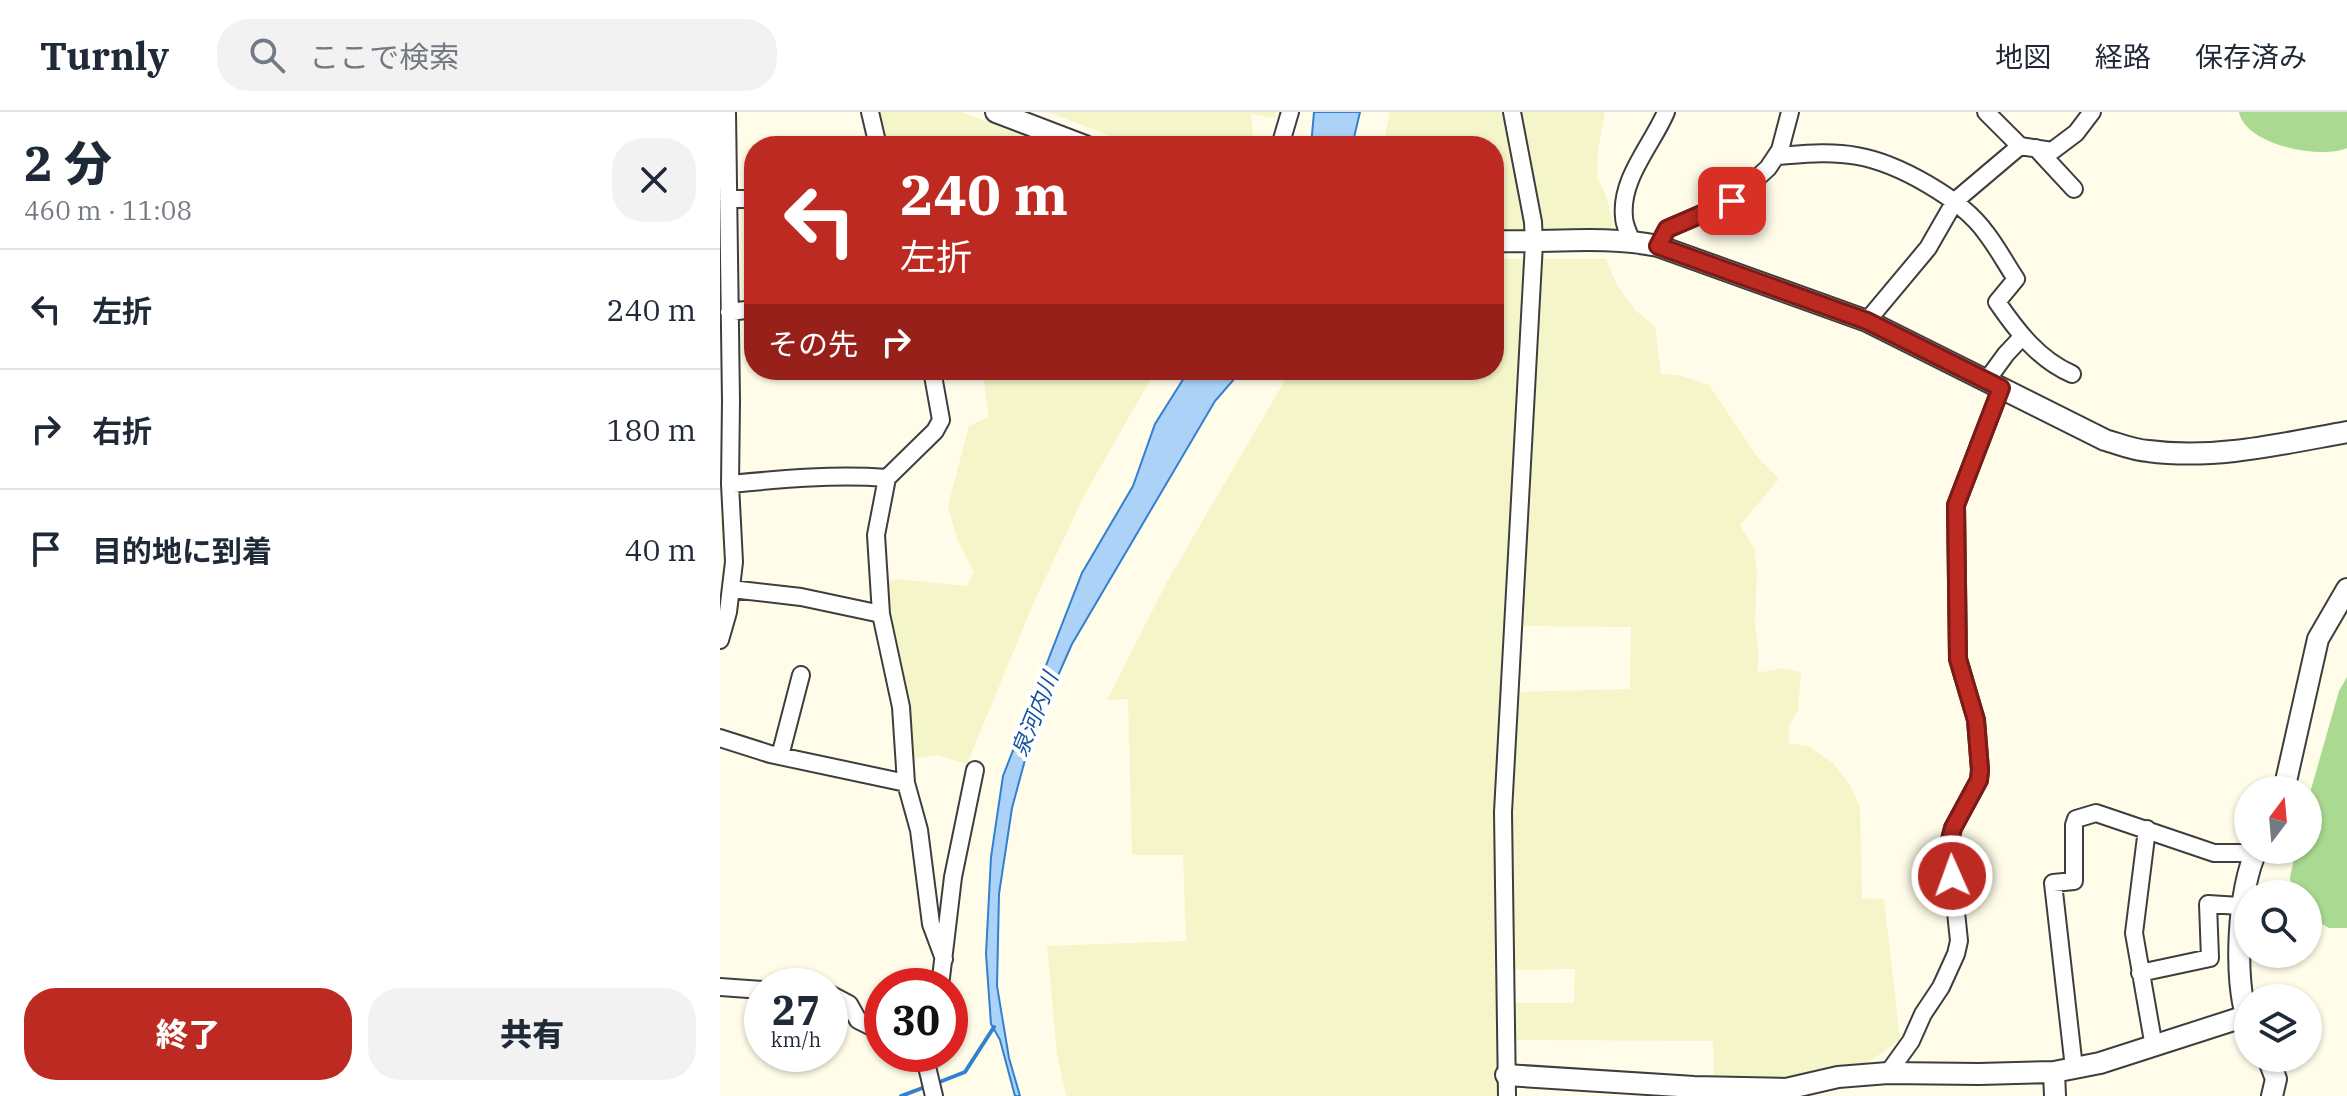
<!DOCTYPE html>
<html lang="ja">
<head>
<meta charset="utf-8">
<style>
	:root { --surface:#fff; --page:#f2f2f3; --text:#1f2937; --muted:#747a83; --line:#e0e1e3; --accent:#bd2a21 }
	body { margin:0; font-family:"IBM Plex Serif","Noto Sans JP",serif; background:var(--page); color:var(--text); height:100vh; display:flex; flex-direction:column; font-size:30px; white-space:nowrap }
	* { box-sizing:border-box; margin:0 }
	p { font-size:26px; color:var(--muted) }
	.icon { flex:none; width:44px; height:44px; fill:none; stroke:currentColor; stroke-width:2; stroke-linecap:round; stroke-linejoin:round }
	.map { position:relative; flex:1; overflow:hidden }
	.drawer { display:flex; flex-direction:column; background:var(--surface); width:720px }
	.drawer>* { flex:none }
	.banner { position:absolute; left:24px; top:24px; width:760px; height:244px; border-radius:32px; box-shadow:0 2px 6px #0004; background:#bd2a21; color:#fff; overflow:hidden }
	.needle { width:52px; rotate:16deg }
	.buttons { position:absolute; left:1514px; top:664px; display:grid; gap:16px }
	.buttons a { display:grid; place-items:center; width:88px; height:88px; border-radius:50%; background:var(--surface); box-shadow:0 2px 6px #0004; font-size:40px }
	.speed { position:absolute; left:24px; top:856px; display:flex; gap:16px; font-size:40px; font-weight:700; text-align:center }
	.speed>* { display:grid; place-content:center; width:104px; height:104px; border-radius:50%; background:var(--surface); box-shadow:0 2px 6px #0004; line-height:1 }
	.speed small { font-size:20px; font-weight:400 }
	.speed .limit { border:12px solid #d22; background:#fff; color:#111 }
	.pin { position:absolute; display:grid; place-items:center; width:68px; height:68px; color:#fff; margin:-34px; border-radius:16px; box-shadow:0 4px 12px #0006 }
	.me { position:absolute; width:88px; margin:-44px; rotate:358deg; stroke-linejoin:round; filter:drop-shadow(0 0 6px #0008) }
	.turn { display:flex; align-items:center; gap:28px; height:168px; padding:0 24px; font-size:36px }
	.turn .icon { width:104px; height:104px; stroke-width:2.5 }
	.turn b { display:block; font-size:56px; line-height:68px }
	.then { display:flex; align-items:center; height:76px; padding:0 24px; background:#0003; gap:16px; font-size:30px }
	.round { display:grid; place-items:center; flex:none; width:84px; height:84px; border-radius:32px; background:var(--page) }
	.overview { display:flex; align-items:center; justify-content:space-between; height:136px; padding:0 24px }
	h1 { font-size:48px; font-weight:800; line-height:60px }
	.cta { display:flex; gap:16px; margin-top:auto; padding:16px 24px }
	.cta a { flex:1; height:92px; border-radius:32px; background:var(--accent); color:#fff; font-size:32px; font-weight:800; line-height:92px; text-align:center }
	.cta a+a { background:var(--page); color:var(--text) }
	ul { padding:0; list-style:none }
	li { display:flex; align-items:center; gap:24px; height:120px; padding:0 24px; border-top:2px solid var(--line) }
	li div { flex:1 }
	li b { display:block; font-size:30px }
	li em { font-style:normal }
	header { display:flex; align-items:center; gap:48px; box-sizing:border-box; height:112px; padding:0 40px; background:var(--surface); border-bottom:2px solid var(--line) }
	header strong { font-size:38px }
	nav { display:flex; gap:44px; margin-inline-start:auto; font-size:28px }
	.search { width:560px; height:72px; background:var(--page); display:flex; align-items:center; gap:20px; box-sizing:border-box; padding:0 28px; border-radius:32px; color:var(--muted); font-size:30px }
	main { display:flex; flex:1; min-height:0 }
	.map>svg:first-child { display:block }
	.farmland { fill:#f4f5c9; fill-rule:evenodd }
	.forest { fill:#aada91 }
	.water { fill:#acd3f7; stroke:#3280d0; stroke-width:2 }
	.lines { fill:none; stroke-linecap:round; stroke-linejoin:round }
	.stream { stroke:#3280d0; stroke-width:4 }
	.minor-casing { stroke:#3e3e3e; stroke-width:20 }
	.tertiary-casing { stroke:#3e3e3e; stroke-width:24 }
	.minor { stroke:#fff; stroke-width:16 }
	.tertiary { stroke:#fff; stroke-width:20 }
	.route-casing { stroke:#7b1b15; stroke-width:20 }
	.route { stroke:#bd2a21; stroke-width:14 }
	.labels { text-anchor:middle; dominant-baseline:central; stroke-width:8; stroke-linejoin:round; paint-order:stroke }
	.water-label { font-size:22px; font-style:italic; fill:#13529e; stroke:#fff }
</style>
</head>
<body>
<header>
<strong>Turnly</strong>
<div class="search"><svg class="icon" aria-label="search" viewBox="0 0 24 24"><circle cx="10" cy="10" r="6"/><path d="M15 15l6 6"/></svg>ここで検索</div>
<nav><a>地図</a><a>経路</a><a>保存済み</a></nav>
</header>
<main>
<section class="drawer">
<div class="overview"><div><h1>2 分</h1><p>460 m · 11:08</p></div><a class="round"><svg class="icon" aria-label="close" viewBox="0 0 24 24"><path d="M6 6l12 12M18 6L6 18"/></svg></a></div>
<ul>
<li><svg class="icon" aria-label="left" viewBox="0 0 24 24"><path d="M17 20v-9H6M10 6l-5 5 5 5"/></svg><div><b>左折</b></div><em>240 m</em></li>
<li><svg class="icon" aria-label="right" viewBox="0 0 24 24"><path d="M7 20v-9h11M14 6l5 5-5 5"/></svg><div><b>右折</b></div><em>180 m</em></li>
<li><svg class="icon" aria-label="arrive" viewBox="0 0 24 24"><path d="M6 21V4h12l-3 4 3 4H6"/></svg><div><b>目的地に到着</b></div><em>40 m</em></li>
</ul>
<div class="cta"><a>終了</a><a>共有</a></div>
</section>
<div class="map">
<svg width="1627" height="984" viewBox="0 0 1627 984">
	<rect width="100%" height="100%" fill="#fffde9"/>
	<path class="farmland" d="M 156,0 L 241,0 L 331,34 L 164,34 Z
		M 328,0 L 556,0 L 555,6 L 531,2 L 534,34 L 417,34 Z
		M 670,0 L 885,0 L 878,38 L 877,65 L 885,81 L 894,113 L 890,116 L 774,118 L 774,34 L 663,34 Z
		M 774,147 L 886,147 L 897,173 L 916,199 L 935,214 L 941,262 L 959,263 L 989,273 L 1036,343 L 1059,367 L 1020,413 L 1034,436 L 1037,459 L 1035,511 L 1039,544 L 1037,561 L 1062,556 L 1081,560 L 1078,599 L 1069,613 L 1069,631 L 1088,634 L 1113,651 L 1130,673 L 1140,695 L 1142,786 L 1164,787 L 1180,928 L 1143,954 L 1071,970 L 994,968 L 993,929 L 780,928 L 781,984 L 346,984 L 337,942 L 327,834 L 466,829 L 463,743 L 412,743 L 408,587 L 387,588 L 449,466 L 571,258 L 774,258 ZM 801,514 L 911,515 L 910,577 L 795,580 ZM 855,857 L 854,891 L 792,891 L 791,858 Z
		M 262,258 L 436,258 L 365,382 L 314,490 L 247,652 L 218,643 L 189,647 L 165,470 L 177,467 L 246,474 L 254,460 L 237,427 L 228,394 L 249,314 L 269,305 Z"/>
	<path class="forest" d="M 1519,0 L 1627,0 L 1627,36 C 1601,48 1525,33 1519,0 Z
		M 1627,565 L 1627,816 L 1609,816 L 1588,804 L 1588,782 L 1571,782 L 1570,765 L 1576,738 L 1588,738 L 1588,688 L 1619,579 Z"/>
	<path class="water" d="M 594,0 L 640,0 L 632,34 L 591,34 Z
		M 469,258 L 522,258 L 495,289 L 352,532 L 312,622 L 292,696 L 279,782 L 277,874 L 289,946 L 300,984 L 295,984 L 280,928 L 271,912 L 266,842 L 271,745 L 283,664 L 362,461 L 413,374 L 435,312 Z"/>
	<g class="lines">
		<path class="stream" d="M 217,971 L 245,960 L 274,915
			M 181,984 L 205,975"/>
		<g class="minor-casing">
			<path id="minor" d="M 150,0 L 158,34
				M 1266,0 L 1300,34 L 1332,39 L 1356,21 L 1372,0
				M 560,34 L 570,0
				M 1316,36 L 1354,77
				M 1057,44 C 1084,42 1110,39 1137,44 C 1178,51 1242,87 1266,121 C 1277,135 1286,152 1296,167 L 1277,190 C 1297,219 1319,248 1352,262
				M 8,87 L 34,87
				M 911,129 C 909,121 904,113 904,105 C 900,67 932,33 946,0
				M 938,134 L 947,117 L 1012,89 L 1048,56 L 1060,38 L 1070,0
				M 9,200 L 34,197
				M 1147,209 L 1208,136 L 1235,89 L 1300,34
				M 1267,268 L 1286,242 L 1302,225
				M 10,372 C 63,367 114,362 167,366
				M 11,477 L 81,485 L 161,502 L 156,423 L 167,366 L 215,319 L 221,308 L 212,258
				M 161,502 L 181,595 L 186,671
				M 0,528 L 8,500 L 14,450 L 10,372 L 11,289 L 7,0
				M 0,626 L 50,642 L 186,671 L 199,718 L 211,812 L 224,847
				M 60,644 L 81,563
				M 1427,717 L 1414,821 L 1434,935
				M 1420,861 L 1490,846 L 1488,792 L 1520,794
				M 220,874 L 233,765 L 255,658
				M 0,875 L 42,878
				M 110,882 L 129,892 L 138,908 L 162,920
				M 204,942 L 214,984
				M 1354,956 L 1333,771 L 1354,769 L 1354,713 L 1356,707 L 1376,701 L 1494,741 L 1536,741
				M 1168,961 L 1191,929 L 1203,902 L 1221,875 L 1236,842 L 1239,829 L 1229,732 L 1233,716 L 1259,668 L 1260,658 L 1256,608 L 1238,547 L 1236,393 L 1281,276
				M 787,984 L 783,700 L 814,131 L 813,110 L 792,0"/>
		</g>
		<g class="tertiary-casing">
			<path id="tertiary" d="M 276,0 L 365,34
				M 774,129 C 828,131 885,123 938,134 L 1147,209 L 1385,328 C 1399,332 1413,338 1428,339 C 1495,348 1561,332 1627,320
				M 1564,678 L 1598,527 L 1627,477
				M 1528,908 C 1513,871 1518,774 1537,738
				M 1548,946 L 1556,967 L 1552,984
				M 1334,960 L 1335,984
				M 786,963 L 974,975 L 1066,977 L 1118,965 L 1168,961 L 1259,962 L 1334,960 L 1380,951 L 1526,904"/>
		</g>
		<use href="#minor" class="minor"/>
		<use href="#tertiary" class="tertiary"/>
	</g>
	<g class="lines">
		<g class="route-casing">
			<path id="route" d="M 1012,89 L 947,117 L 938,134 L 1147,209 L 1281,276 L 1236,393 L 1238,547 L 1256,608 L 1260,658 L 1259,668 L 1233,716 L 1229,732 L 1232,764"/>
		</g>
		<use href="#route" class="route"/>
	</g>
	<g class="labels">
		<g class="water-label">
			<text transform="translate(314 602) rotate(-68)">泉河内川</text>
		</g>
	</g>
</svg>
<div class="buttons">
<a><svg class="needle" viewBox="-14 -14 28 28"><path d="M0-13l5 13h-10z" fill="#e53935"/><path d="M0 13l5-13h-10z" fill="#747a83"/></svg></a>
<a><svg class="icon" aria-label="search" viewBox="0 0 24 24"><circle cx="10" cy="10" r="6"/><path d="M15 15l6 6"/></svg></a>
<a><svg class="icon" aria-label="layers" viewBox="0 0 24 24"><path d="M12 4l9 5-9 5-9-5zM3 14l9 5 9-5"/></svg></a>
</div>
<div class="speed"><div>27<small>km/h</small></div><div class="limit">30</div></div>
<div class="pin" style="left:1012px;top:89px;background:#d93025"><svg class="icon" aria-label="arrive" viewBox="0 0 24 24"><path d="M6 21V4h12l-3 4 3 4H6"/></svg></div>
<svg class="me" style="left:1232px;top:764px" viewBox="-20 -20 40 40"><circle r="17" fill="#bd2a21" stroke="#fff" stroke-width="3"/><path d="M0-11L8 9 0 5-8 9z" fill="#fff"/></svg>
<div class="banner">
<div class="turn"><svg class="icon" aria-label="left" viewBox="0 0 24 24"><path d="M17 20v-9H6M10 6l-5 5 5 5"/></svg><div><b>240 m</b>左折</div></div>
<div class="then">その先<svg class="icon" aria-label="right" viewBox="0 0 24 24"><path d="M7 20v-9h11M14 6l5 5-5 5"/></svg></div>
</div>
</div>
</main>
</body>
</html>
